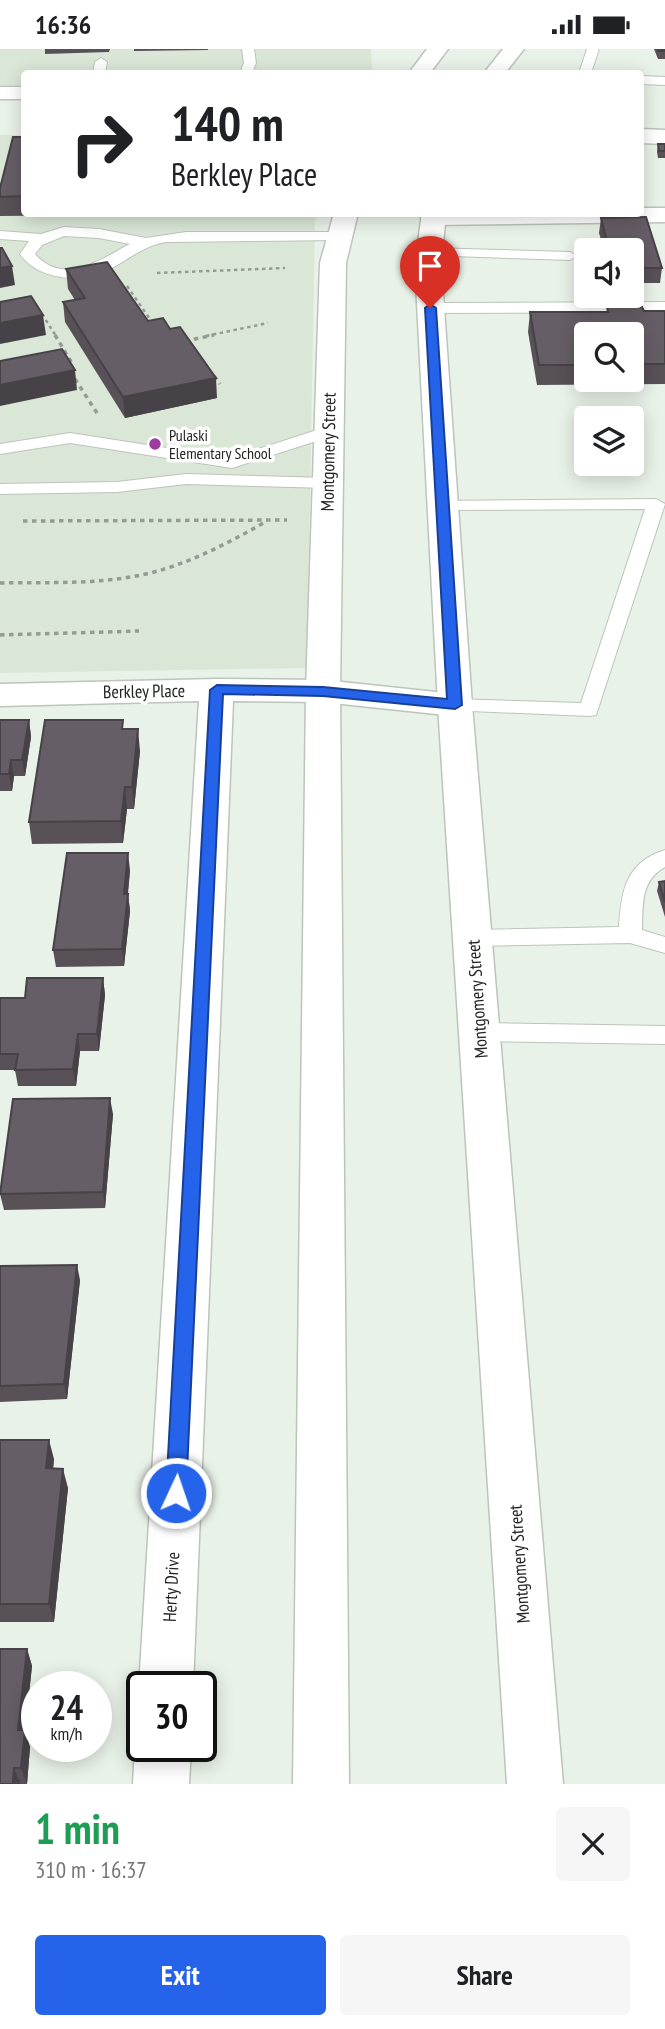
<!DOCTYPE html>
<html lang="en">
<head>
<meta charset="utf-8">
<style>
	:root { --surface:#fff; --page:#f6f6f6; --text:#202124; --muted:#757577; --accent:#2563eb }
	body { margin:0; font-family:"PT Sans Narrow",sans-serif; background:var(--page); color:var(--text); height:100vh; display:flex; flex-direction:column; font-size:26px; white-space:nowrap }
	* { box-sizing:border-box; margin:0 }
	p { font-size:23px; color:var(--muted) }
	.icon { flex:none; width:38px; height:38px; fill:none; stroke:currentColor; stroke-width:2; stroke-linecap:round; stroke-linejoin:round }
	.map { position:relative; height:1735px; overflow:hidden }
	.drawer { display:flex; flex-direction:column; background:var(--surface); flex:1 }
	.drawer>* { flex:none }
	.guide { position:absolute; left:21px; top:21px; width:623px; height:147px; border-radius:7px; box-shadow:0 4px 18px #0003; background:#fff; color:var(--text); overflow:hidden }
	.fabs { position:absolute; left:574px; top:189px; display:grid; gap:14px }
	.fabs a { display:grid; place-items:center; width:70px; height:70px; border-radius:7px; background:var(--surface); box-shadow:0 4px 18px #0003; font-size:35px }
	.speed { position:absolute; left:21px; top:1622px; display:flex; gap:14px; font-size:35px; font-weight:700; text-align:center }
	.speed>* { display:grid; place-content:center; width:91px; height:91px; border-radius:50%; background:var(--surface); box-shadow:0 4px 18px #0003; line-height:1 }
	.speed small { font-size:18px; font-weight:400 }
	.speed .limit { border:4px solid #111; border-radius:10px; background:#fff; color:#111 }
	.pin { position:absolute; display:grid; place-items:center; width:60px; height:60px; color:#fff; margin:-72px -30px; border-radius:50% 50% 50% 0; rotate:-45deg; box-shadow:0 0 7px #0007 }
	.pin .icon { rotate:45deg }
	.me { position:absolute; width:77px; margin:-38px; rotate:3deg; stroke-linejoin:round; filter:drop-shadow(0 0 5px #0008) }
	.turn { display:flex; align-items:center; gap:24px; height:147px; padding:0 35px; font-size:32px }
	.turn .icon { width:91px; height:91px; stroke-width:2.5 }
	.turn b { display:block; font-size:49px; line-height:60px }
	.round { display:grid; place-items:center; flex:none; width:74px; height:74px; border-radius:7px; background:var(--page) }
	.headline { display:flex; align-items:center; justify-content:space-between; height:119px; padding:0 35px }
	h1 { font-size:42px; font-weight:800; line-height:52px; color:#1e9e55 }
	.action { display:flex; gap:14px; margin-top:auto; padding:14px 35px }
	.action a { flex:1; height:80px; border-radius:7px; background:var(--accent); color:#fff; font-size:28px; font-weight:800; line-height:80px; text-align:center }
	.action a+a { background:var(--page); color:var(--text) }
	.status { display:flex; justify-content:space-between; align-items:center; height:49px; padding:0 35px; background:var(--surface); direction:ltr }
	.status svg { height:19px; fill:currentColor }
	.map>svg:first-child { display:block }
	.built { fill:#dae7d7 }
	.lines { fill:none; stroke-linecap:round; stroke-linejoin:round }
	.service-casing { stroke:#bcc4bb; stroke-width:2 }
	.minor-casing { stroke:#bcc4bb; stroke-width:3 }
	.tertiary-casing { stroke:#bcc4bb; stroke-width:3 }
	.secondary-casing { stroke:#bcc4bb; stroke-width:3 }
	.trunk-casing { stroke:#bcc4bb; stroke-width:3 }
	.motorway-casing { stroke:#bcc4bb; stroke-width:3 }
	.path-far1 { stroke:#949b93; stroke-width:2.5; stroke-dasharray:3.5 3.5; stroke-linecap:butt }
	.path { stroke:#949b93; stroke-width:3.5; stroke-dasharray:4.5 4.5; stroke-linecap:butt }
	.service { fill:#fff; fill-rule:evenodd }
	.minor { fill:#fff; fill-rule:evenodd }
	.tertiary { fill:#fff; fill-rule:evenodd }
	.secondary { fill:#fff; fill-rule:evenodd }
	.trunk { fill:#fff; fill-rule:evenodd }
	.motorway { fill:#fff; fill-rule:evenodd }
	.wall { fill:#585158; fill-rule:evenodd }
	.shaded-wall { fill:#474247 }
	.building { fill:#665e66; stroke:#474247; stroke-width:2 }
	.route { fill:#2563eb; stroke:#184099; stroke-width:2 }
	.poi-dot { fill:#9d3ba1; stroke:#fff; stroke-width:2.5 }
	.labels { text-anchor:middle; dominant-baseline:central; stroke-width:7; stroke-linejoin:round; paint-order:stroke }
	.far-poi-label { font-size:16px; fill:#222521; stroke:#fff; text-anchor:start }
	.street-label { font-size:18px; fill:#222521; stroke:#fff }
</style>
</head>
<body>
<div class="status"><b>16:36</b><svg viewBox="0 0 49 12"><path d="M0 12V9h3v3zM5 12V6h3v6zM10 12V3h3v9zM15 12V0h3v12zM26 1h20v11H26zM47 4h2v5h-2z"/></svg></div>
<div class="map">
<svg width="665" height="1735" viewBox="0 0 665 1735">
	<rect width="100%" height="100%" fill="#e9f2e8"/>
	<path class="built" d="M 0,0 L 371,0 L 372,24 L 24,24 L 24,36 L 0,36 Z
		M 0,86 L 24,86 L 24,164 L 317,165 L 315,171 L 307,619 L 0,624 Z"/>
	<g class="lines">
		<g class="service-casing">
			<path id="service" d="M 242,0 L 254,0 L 256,14 L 252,24 L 240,24 L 244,14 Z
				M 587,0 L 599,0 L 591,24 L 579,24 Z
				M 101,9 L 107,13 L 105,24 L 93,24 L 95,13 Z
				M 640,27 L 665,28 L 665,36 L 640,35 Z
				M 64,178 L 99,180 L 146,189 L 186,183 L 340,183 L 347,187 L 340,191 L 166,193 C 142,197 127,212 106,222 C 78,234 38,231 20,205 L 29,192 L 0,190 L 0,182 L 41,185 ZM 64,187 L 99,189 L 130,195 C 101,210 64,238 35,205 L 42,196 Z
				M 429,199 L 570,203 L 577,207 L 570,211 L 424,206 L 422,203 L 424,200 Z
				M 665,253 L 665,263 L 431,264 L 423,259 L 431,254 Z
				M 329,377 L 335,378 L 337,382 L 335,386 L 232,419 L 70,394 L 0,405 L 0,395 L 70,384 L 231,409 Z
				M 186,425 L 328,429 L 337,434 L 328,439 L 186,435 L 117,443 L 0,445 L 0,435 L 117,433 Z
				M 656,450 L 665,455 L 596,666 L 589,667 L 448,661 L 445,656 L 448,651 L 455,650 L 581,654 L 645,460 L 442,461 L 436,460 L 433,456 L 436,452 Z
				M 665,801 L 665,818 C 640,832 643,856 642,881 L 665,888 L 665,904 L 630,894 L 472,897 L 464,895 L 460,889 L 464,883 L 472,881 L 619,878 C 621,842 626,813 665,801 Z
				M 479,974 L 665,977 L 665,995 L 479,992 L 470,990 L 467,983 L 470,976 Z"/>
		</g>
		<g class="minor-casing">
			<path id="minor" d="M 640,159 L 665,159 L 665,173 L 433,176 L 424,174 L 421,169 L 424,164 L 640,164 Z
				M 217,630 L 323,631 L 455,645 L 467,648 L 472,656 L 467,664 L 455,667 L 323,653 L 233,652 L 193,1638 L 142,1638 L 142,1645 L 139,1638 L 199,652 L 0,657 L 0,635 Z
				M 142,1682 L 142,1698 L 191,1698 L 189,1735 L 133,1735 L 135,1698 Z"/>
		</g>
		<g class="tertiary-casing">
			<path id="tertiary" d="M 427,0 L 448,0 L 430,24 L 409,24 Z
				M 503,0 L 524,0 L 505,24 L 484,24 Z"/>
		</g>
		<g class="secondary-casing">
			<path id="secondary" d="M 334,164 L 358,164 L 346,214 L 340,642 L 349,1735 L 293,1735 L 306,642 L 320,214 Z
				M 422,164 L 446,164 L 441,216 L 472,656 L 563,1735 L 507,1735 L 438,656 L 415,216 Z"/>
		</g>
		<g class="trunk-casing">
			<path id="trunk" d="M 0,38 L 24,38 L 24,50 L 0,50 Z"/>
		</g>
		<g class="motorway-casing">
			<path id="motorway" d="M 640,80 L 665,81 L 665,95 L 640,94 Z"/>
		</g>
		<path class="path-far1" d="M 157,224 L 285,219
			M 127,237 L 154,276
			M 42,265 L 56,287
			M 206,287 L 268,274"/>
		<path class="path" d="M 55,286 L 73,316 L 68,317
			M 185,292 L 214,286
			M 214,327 L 220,335
			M 75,330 L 97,364
			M 23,472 L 287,471
			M 0,534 C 50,533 101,536 150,524 C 191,514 230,493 267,472
			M 0,586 L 139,582"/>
		<use href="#service" class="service"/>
		<use href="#minor" class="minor"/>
		<use href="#tertiary" class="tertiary"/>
		<use href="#secondary" class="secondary"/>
		<use href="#trunk" class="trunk"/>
		<use href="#motorway" class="motorway"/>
	</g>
	<path class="wall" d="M 45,0 L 110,0 L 109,3 L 45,5 Z
		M 134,0 L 208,0 L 208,1 L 134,2 Z
		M 654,0 L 665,0 L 665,10 L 658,10 Z
		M 24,88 L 24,164 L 103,164 L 102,166 L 0,167 L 0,139 Z
		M 658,95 L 665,95 L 665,109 L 658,109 L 657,103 Z
		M 601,169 L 662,219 L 660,234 L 632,234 L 632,201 L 604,201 L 599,184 Z
		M 66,220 L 148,272 L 217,349 L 125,369 L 65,273 L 63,253 L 75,251 L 68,240 Z
		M 607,258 L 644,262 L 665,262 L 665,335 L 537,336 L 528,283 L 530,263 L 607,263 ZM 586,285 L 632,285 L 632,331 L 586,331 Z
		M 0,671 L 29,671 L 31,688 L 25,727 L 14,727 L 12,742 L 0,742 Z
		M 124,680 L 140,702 L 134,760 L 127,760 L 123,794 L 32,795 L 29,773 Z
		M 130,821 L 128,845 L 130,862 L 124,917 L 56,918 L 53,901 Z
		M 665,832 L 665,868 L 657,842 L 659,833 Z
		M 103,929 L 105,946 L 99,1002 L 80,1002 L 76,1037 L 18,1037 L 15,1021 L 0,1021 L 0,949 L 25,949 Z
		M 113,1065 L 105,1159 L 4,1161 L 0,1145 Z
		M 0,1217 L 80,1231 L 67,1350 L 0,1353 Z
		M 0,1391 L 54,1410 L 53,1420 L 68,1439 L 54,1573 L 0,1573 Z
		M 27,1600 L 32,1617 L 25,1682 L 30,1698 L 27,1735 L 0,1735 Z"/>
	<path class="shaded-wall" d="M 12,217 L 15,236 L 0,239 L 0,219 Z
		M 43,266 L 46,286 L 0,295 L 0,274 Z
		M 75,321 L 77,341 L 0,357 L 0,336 Z
		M 216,329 L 217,349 L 125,369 L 123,348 Z
		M 29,671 L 31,688 L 25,727 L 22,711 Z
		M 138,680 L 140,702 L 134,760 L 132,738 Z
		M 11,711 L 14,727 L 12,742 L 9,725 Z
		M 125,738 L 127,760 L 123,794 L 121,772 Z
		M 128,804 L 130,821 L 126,862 L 124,845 Z
		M 128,845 L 130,862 L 124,917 L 122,900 Z
		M 103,929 L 105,946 L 99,1002 L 97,985 Z
		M 78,985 L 80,1002 L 76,1037 L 73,1020 Z
		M 110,1049 L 113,1065 L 105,1159 L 103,1143 Z
		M 77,1216 L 80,1231 L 67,1350 L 64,1335 Z
		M 49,1391 L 54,1410 L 51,1439 L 46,1419 Z
		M 63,1420 L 68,1439 L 54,1573 L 49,1555 Z
		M 27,1600 L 32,1617 L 25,1682 L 30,1698 L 27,1735 L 21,1719 L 18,1681 Z
		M 14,1719 L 20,1735 L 13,1735 L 13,1733 Z"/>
	<path class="building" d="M 658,0 L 665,0 L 665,2 L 658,2 Z
		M 13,88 L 24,88 L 24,147 L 0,148 L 0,139 Z
		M 658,95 L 665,95 L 665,102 L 659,102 Z
		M 646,168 L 662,219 L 632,219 L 632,201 L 609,201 L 601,169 Z
		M 0,199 L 2,199 L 12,217 L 0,219 Z
		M 107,213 L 148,272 L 163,269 L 170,280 L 180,278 L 216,329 L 123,348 L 63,253 L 85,249 L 66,220 Z
		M 31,247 L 43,266 L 0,274 L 0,253 Z
		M 607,258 L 642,258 L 644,262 L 665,262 L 665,315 L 632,315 L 632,285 L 586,285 L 586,316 L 539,316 L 530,263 L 608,263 Z
		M 62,300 L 75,321 L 0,336 L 0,312 Z
		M 0,671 L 29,671 L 22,711 L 11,711 L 9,725 L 0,725 Z
		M 45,671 L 123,671 L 122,680 L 138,680 L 132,738 L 125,738 L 121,772 L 29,773 Z
		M 67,804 L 128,804 L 124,845 L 128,845 L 122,900 L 53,901 Z
		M 665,832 L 665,853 L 659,833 Z
		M 27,929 L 103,929 L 97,985 L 78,985 L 73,1020 L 15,1021 L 18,1005 L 0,1005 L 0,949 L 25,949 Z
		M 110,1049 L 103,1143 L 0,1145 L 13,1050 Z
		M 77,1216 L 64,1335 L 0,1337 L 0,1217 Z
		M 0,1391 L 49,1391 L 46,1419 L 63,1420 L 49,1555 L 0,1555 Z
		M 0,1600 L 27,1600 L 18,1681 L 25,1681 L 21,1719 L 14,1719 L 13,1733 L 19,1732 L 18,1735 L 0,1735 Z"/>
	<path class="route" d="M 430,255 L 436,259 L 462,656 L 455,660 L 323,647 L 223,645 L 186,1444 L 183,1451 L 176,1454 L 169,1451 L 166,1444 L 210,641 L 217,636 L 323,638 L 447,650 L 425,259 Z"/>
	<circle class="poi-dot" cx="155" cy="395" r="7"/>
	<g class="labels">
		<g class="far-poi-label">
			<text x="169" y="386">Pulaski<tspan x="169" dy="18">Elementary School</tspan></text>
		</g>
		<g class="street-label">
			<text transform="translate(328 403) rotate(-89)">Montgomery Street</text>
			<text transform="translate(144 642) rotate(-1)">Berkley Place</text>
			<text transform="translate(477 950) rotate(-94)">Montgomery Street</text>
			<text transform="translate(519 1515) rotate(-94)">Montgomery Street</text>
			<text transform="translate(171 1538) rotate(-87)">Herty Drive</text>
		</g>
	</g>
</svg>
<div class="fabs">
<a><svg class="icon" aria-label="sound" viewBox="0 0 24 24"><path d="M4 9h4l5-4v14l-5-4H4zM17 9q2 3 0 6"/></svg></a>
<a><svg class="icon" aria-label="search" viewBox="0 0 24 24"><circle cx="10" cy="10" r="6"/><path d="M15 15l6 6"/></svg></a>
<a><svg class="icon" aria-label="layers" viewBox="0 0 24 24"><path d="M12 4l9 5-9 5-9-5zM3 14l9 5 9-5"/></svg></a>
</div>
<div class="speed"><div>24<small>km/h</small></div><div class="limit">30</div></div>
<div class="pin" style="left:430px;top:259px;background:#d93025"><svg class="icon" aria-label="arrive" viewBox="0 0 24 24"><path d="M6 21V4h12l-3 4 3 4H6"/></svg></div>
<svg class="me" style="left:176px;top:1444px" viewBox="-20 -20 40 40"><circle r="17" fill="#2563eb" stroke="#fff" stroke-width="3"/><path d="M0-11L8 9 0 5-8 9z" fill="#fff"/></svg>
<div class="guide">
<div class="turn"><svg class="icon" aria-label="right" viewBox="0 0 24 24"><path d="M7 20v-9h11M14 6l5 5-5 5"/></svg><div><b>140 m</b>Berkley Place</div></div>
</div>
</div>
<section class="drawer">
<div class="headline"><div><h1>1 min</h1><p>310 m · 16:37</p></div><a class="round"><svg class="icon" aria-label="close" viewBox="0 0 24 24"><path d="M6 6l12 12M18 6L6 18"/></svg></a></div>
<div class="action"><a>Exit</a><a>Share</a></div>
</section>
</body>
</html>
